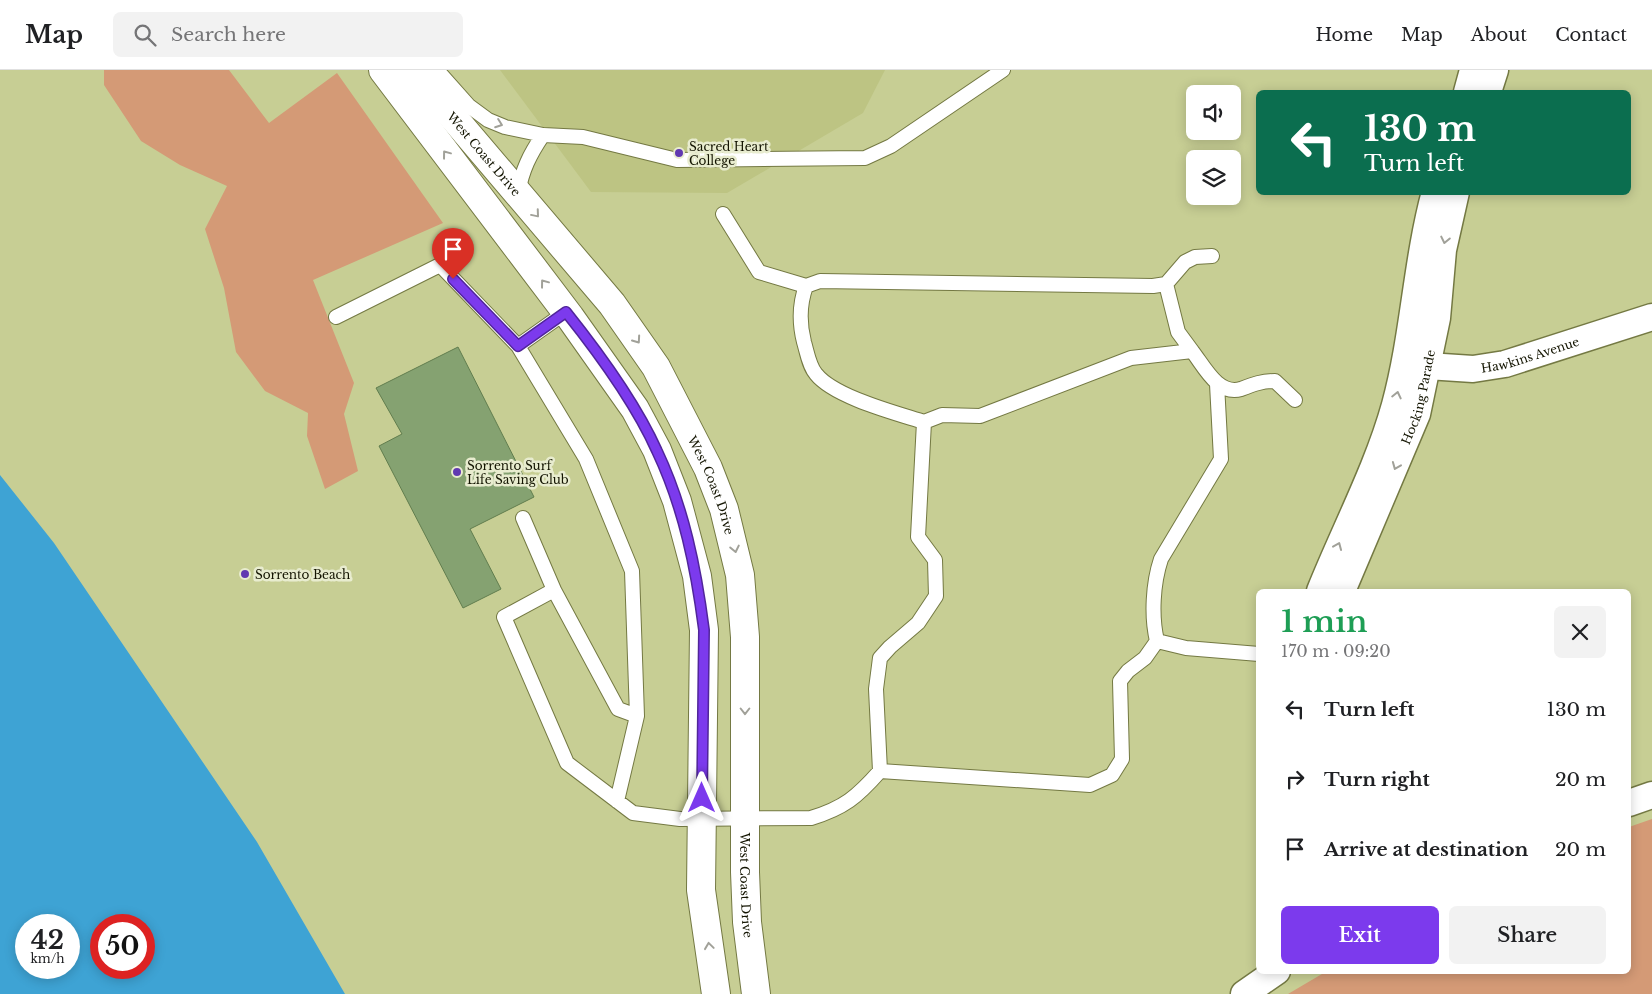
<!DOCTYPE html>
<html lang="en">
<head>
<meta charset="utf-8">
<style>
	:root { --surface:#fff; --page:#f2f2f2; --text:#202124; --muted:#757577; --line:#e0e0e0; --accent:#7c3aed }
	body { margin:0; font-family:"Libre Baskerville",serif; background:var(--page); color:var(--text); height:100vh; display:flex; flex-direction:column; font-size:19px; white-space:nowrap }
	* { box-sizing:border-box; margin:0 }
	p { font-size:16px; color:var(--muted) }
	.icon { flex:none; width:28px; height:28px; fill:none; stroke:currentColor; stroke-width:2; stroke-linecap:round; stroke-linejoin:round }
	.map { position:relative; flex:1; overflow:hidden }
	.details { position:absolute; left:1256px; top:519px; width:375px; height:385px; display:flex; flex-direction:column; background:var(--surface); border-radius:8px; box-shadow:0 2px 12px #0003 }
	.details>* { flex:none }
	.top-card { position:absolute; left:1256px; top:20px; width:375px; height:105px; border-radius:8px; box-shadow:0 2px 12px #0003; background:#0b6e4f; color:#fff; overflow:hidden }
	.controls { position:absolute; left:1186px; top:15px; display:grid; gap:10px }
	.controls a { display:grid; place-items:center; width:55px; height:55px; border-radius:8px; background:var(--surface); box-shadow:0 2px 12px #0003; font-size:25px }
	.speed { position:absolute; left:15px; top:844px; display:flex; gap:10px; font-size:25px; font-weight:700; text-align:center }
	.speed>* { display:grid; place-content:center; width:65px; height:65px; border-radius:50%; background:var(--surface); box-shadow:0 2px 12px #0003; line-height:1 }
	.speed small { font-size:12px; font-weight:400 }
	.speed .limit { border:8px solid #d22; background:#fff; color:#111 }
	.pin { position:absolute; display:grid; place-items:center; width:42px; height:42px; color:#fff; margin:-51px -21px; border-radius:50% 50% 50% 0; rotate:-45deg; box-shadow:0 0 5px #0007 }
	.pin .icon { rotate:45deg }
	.me { position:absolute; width:55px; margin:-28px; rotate:0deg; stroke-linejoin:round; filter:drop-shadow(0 0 4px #0008) }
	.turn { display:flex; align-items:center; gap:18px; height:105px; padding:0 25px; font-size:22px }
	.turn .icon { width:65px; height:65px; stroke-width:2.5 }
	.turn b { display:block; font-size:35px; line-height:42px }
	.round { display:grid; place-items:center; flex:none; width:52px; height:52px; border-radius:8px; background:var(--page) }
	.summary { display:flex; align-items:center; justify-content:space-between; height:85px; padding:0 25px }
	h1 { font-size:30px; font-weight:600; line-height:38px; color:#1e9e55 }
	.button { display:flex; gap:10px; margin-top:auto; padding:10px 25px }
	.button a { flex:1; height:58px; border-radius:8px; background:var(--accent); color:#fff; font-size:20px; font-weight:600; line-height:58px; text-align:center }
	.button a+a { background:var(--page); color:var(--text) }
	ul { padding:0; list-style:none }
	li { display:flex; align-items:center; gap:15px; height:70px; padding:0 25px }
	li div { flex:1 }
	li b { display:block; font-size:19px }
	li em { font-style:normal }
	header { display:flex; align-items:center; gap:30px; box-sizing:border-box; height:70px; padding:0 25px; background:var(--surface); border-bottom:1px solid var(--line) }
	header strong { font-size:24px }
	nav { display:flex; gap:28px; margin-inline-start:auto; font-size:18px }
	.search { width:350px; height:45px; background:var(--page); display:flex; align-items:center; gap:12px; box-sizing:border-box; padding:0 18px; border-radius:8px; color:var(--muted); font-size:19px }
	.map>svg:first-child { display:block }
	.built { fill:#bdc483 }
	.green { fill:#d49a76 }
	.water { fill:#3ea3d4; fill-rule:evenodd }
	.building { fill:#85a271; stroke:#617d4e }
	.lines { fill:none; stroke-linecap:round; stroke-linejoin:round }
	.lane-casing { stroke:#747943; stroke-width:16 }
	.street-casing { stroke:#747943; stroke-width:29 }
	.secondary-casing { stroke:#747943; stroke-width:30 }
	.lane { stroke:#fff; stroke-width:14 }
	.street { stroke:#fff; stroke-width:26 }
	.secondary { stroke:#fff; stroke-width:28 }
	.oneway { stroke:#a1a199 }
	.route-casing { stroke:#51269a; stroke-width:12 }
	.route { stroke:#7c3aed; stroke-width:9 }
	.poi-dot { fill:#6139b1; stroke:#e8eccf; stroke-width:2 }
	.labels { text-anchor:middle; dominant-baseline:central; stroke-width:5; stroke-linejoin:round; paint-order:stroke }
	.poi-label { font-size:12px; fill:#131401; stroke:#e8eccf; text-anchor:start }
	.street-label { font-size:12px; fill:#131401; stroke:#e8eccf }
</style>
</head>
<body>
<header>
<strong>Map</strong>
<div class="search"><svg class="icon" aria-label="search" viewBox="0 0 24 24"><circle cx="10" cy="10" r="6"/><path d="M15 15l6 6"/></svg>Search here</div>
<nav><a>Home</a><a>Map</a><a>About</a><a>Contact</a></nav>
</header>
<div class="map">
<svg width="1652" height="924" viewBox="0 0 1652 924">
	<rect width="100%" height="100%" fill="#c7ce94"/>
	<path class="built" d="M 500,0 L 885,0 L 863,43 L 727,123 L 591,122 Z"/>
	<path class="green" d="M 104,0 L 229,0 L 269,53 L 337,3 L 443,153 L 313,210 L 354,313 L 344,344 L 358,401 L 325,419 L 307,366 L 308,343 L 265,321 L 236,282 L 224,218 L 205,159 L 227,116 L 180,95 L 141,71 L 104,15 Z
		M 1652,749 L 1652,924 L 1288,924 L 1327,901 L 1629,901 L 1629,757 Z"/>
	<path class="water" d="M 0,405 L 54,473 L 257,772 L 345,924 L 0,924 ZM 26,855 L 69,855 L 69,898 L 26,898 ZM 101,855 L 144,855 L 144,898 L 101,898 Z"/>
	<path class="building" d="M 458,277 L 534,427 L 470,459 L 501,519 L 463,538 L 379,376 L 402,364 L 376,318 Z"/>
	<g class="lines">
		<g class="lane-casing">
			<path id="lane" d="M 437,0 L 469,36 L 488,50 L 505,57 L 543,65 L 583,67 L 677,90 L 865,88 L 891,76 L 1003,0
				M 518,123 C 522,100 530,84 543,65
				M 723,144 L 759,202 L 806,216
				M 336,247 L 440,195 L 518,276 L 586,389 L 632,501 L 637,646 L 617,731
				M 518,276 L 566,242
				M 1192,281 C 1204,296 1218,326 1241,319 C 1254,314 1262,311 1275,311 L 1295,330
				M 924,352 L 942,345 L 980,346 L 1131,288 L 1192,281 L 1178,262 L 1166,214
				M 523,448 L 554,520 L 504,547 L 567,693 L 633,743 L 680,749 L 811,748 C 844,738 857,727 880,701 L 876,619 L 880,588 L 890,577 L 918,553 L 936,526 L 935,490 L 918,467 L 924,352 C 896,343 834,327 816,304 C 809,296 807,282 804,272 C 799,252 799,235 806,216 L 820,211 L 1153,216 L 1166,214 L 1185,192 L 1195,187 L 1212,186
				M 554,520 L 618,639 L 637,646
				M 1157,571 L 1186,578 L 1259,584
				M 880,701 L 1090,715 L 1112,705 L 1122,689 L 1120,611 L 1128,601 L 1145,588 L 1157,571 C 1151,546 1153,513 1161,489 L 1221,389 L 1217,314"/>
		</g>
		<g class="street-casing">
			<g id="street">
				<path d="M 1467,22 L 1473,0"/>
				<path d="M 1488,22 L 1495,0"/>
				<path id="s1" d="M 1412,295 L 1473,299 L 1505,294 L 1652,247"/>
				<path d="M 1320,521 C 1344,461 1378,397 1395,335 C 1414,265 1416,192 1435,122"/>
				<path id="s2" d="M 1342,521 L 1417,344 L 1437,248 L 1443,180 L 1456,122"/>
				<path d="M 1629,733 L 1652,725"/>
				<path d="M 1244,924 L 1277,901"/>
			</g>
		</g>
		<g class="secondary-casing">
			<g id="secondary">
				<path d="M 383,0 L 570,247 L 635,339 L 657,380 L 677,431 L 697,506 L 704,560 L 701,820 L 716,924"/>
				<path id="s3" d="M 413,0 L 612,234 L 656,297 L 708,398 L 724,439 L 740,505 L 745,567 L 745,802 L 747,852 L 756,924"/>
			</g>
		</g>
		<use href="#lane" class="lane"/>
		<use href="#street" class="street"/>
		<use href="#secondary" class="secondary"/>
	</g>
	<defs><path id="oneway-chevron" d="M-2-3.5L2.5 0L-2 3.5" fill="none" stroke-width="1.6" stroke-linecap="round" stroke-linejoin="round" transform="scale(1.25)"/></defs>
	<g class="oneway">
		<use href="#oneway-chevron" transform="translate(499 54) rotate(20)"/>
		<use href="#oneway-chevron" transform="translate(446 84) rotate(-127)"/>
		<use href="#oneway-chevron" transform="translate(536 144) rotate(50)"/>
		<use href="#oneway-chevron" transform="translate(1445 170) rotate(102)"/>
		<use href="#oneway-chevron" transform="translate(544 213) rotate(-127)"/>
		<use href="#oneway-chevron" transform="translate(637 270) rotate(55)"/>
		<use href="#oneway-chevron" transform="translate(1397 325) rotate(-77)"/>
		<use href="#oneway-chevron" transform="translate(1396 396) rotate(112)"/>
		<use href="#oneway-chevron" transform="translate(1338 476) rotate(-67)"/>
		<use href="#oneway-chevron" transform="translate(735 479) rotate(78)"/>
		<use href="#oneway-chevron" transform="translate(745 641) rotate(90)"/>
		<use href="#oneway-chevron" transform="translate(709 876) rotate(-98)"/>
	</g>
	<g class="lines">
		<g class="route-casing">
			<path id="route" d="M 453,209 L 518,276 L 566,242 C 598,282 636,334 657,381 C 684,438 696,498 704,560 L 702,728"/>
		</g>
		<use href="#route" class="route"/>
	</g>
	<g class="poi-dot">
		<circle cx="679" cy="83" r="5"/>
		<circle cx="457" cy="402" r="5"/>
		<circle cx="245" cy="504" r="5"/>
	</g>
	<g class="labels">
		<g class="poi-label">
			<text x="689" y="76">Sacred Heart<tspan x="689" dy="14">College</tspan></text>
			<text x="467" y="395">Sorrento Surf<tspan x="467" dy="14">Life Saving Club</tspan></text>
			<text x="255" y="504">Sorrento Beach</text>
		</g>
		<g class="street-label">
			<text stroke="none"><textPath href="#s3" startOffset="110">West Coast Drive</textPath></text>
			<text stroke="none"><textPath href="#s1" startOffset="120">Hawkins Avenue</textPath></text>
			<text stroke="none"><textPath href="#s2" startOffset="209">Hocking Parade</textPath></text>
			<text stroke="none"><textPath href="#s3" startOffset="515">West Coast Drive</textPath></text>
			<text stroke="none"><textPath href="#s3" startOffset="920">West Coast Drive</textPath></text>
		</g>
	</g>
</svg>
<div class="controls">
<a><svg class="icon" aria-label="sound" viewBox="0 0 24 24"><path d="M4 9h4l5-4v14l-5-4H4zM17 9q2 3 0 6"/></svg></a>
<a><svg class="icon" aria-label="layers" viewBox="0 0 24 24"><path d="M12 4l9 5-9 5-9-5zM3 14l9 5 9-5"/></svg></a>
</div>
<div class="speed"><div>42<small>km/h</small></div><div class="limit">50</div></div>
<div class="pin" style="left:453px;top:209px;background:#d93025"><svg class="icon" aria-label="arrive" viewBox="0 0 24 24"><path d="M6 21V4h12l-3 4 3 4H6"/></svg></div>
<svg class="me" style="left:702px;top:728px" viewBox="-20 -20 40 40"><path d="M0-17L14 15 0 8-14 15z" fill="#7c3aed" stroke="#fff" stroke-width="4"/></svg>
<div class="top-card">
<div class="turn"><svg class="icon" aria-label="left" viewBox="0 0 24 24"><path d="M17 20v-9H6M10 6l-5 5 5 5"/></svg><div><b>130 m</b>Turn left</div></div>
</div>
<section class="details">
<div class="summary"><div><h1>1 min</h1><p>170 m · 09:20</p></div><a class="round"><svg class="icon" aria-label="close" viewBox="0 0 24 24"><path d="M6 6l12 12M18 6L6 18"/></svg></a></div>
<ul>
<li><svg class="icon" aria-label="left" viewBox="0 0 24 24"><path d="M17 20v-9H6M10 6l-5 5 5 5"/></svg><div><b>Turn left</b></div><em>130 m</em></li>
<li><svg class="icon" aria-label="right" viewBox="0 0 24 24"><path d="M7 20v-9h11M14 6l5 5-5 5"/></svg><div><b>Turn right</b></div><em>20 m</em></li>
<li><svg class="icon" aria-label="arrive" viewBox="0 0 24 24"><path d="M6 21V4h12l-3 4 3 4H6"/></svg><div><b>Arrive at destination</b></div><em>20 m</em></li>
</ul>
<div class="button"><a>Exit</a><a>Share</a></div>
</section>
</div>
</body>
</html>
